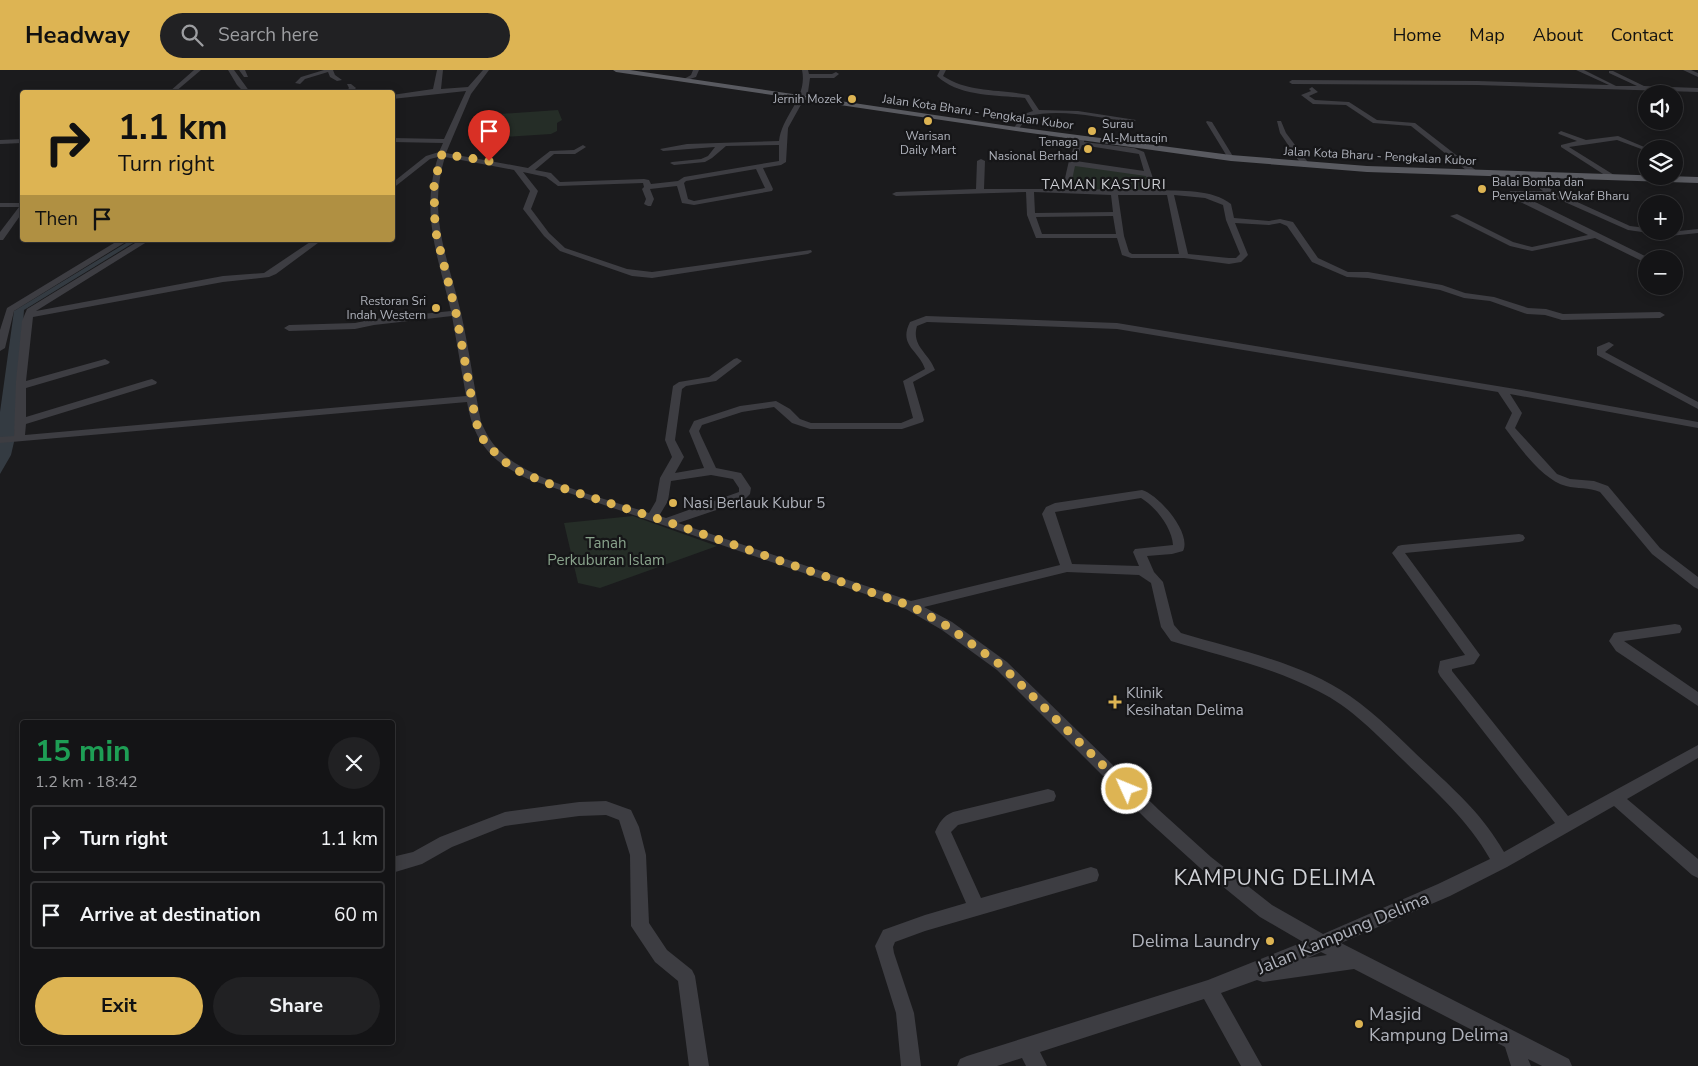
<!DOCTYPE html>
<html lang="en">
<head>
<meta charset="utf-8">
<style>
	:root { --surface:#141416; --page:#212123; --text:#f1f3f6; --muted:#9d9ea1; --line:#333335; --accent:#ddb453 }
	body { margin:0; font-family:"Nunito Sans",sans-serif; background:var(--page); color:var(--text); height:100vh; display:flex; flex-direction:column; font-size:19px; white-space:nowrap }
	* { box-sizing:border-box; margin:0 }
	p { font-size:16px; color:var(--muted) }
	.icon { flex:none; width:28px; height:28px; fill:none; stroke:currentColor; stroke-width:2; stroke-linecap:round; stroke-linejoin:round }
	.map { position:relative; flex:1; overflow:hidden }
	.side { position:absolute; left:20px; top:650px; width:375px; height:325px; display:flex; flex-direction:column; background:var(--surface); border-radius:5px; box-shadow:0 2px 12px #0003,0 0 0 1px var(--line) }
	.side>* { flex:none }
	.hud { position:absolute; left:20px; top:20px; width:375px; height:152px; border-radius:5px; box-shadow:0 2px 12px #0003,0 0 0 1px var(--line); background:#ddb453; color:#111; overflow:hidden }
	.controls { position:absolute; left:1638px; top:15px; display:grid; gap:10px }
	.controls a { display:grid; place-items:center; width:45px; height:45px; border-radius:50%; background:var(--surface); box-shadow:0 2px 12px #0003,0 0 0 1px var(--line); font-size:25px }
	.pin { position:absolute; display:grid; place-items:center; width:42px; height:42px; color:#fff; margin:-51px -21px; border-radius:50% 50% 50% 0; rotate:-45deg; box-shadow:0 0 5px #0007 }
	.pin .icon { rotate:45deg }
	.me { position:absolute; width:55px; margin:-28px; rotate:314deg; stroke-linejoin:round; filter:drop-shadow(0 0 4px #0008) }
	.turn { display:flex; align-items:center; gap:18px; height:105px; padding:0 15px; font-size:22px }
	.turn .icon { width:65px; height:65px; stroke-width:2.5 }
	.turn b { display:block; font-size:35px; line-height:42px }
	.then { display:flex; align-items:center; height:48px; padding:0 15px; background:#0003; gap:10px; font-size:19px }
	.round { display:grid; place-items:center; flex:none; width:52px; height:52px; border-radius:26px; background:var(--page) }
	.summary { display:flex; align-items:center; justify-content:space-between; height:85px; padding:0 15px }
	h1 { font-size:30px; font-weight:700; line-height:38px; color:#1e9e55 }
	.primary-button { display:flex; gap:10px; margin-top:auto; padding:10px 15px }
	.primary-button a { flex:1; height:58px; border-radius:30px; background:var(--accent); color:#111; font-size:20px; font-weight:700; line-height:58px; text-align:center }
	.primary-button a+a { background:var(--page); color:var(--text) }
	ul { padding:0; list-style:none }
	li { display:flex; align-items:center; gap:15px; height:68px; margin:0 10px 8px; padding:0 5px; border:2px solid var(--line); border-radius:5px }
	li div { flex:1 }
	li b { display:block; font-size:19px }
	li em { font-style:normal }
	header { display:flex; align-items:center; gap:30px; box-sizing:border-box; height:70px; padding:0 25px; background:var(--accent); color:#111 }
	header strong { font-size:24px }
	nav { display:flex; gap:28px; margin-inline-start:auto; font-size:18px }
	.search { width:350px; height:45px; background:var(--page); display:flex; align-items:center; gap:12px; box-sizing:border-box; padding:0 18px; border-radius:28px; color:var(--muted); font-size:19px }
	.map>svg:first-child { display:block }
	.green { fill:#252d27 }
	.water { fill:#343b42 }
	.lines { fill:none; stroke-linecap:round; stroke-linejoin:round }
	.minor { fill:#3d3d42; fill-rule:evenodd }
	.major { fill:#595a60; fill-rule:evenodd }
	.route { stroke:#ddb453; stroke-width:9; stroke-dasharray:0 16.2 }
	.poi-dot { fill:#ddb453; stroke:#161618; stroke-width:2 }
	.labels { text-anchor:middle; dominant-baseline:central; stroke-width:4.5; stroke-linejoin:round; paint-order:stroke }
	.far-poi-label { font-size:12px; fill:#afb2bb; stroke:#161618; text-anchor:end }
	.far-street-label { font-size:12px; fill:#afb2bb; stroke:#161618 }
	.far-neighbourhood-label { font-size:14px; letter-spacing:1px; fill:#d0d2d7; stroke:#161618 }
	.poi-label { font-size:15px; fill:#afb2bb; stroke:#161618; text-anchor:start }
	.park-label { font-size:15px; fill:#89a38c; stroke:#161618 }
	.near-street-label { font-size:18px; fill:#afb2bb; stroke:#161618 }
	.near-poi-label { font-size:18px; fill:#afb2bb; stroke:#161618; text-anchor:end }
	.near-quarter-label { font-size:21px; letter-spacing:1px; fill:#d0d2d7; stroke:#161618 }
</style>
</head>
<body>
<header>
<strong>Headway</strong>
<div class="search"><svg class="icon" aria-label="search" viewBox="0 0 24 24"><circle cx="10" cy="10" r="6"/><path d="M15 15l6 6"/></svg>Search here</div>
<nav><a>Home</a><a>Map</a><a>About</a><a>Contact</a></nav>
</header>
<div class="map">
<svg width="1698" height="996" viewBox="0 0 1698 996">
	<rect width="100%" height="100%" fill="#1b1b1d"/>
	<path class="green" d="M 558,40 L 562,50 L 557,53 L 557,61 L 551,64 L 490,68 L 499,44 Z
		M 1072,93 L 1148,104 L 1154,121 L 1066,122 Z
		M 633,446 L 717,476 L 600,518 L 578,513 L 564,453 Z"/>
	<path class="water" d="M 131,170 L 138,170 L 24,240 L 14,372 L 11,385 L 0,404 L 0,342 L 14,241 Z"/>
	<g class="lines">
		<path class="minor" d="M 194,0 L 201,0 L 175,22 L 169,22 Z
			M 228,0 L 234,0 L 250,22 L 244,22 L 237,15 Z
			M 239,0 L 245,0 L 248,7 L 244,7 Z
			M 324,0 L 333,0 L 335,5 L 342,10 L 337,11 L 330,7 L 328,2 L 305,9 L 300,14 L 295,13 L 301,7 Z
			M 437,0 L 443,0 L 441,19 L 468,17 L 483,0 L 489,0 L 471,24 L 446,83 L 528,98 L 550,81 L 574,80 L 583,75 L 586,77 L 575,84 L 554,84 L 535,100 L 551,103 L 560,112 L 644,109 L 649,110 L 651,114 L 678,111 L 684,107 L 779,91 L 779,75 L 726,76 L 712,88 L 705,92 L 674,95 L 670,93 L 672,92 L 701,89 L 708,86 L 715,77 L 663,81 L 660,79 L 687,74 L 779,71 C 782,45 808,28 802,0 L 808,0 L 809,4 L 832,4 L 836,2 L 839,4 L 834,8 L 810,8 L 808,22 L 788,58 L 786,92 L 781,95 L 763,98 L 773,119 L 772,121 L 694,135 L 682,133 L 677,116 L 650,119 L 654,129 L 651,136 L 648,136 L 644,134 L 646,129 L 642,119 L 644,117 L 643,113 L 558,116 L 546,107 L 523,102 L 538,121 L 531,139 L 549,163 L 565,178 L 627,199 L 652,202 L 811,180 L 812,182 L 808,184 L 652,208 L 632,206 L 560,181 L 544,166 L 523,139 L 530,121 L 514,100 L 445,87 C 427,145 448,188 461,243 C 469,279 474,316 481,352 C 486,363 491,373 500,381 C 530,411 608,429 649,443 L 656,431 L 660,408 L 672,387 L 665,370 L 673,316 L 679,312 L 709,307 L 734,289 L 737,288 L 742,291 L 716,311 L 686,316 L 682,319 L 675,370 L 684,387 L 675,403 L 704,398 L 689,361 L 694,351 L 740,336 L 776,331 L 790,339 L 800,349 L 811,353 L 901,353 L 913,348 L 903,311 L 925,299 C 919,280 898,276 910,252 L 926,246 L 1117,253 L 1527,321 L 1698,352 L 1698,358 L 1510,324 L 1522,343 L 1515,358 L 1557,404 L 1570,409 L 1594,411 L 1608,416 L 1660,478 L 1698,507 L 1698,519 L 1694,517 L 1652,484 L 1600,422 C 1589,417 1577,419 1566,416 C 1543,410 1519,377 1505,358 L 1512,343 L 1498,322 L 1117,259 L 927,252 L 917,256 C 911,276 929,283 935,300 L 913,312 L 924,350 L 923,352 L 902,359 L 810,359 L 792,353 L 774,337 L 742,342 L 702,355 L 699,361 L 701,366 L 716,398 L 741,403 L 751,418 L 750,424 L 743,431 L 678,453 L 911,531 L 1060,495 L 1042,444 L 1046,437 L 1055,433 L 1142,420 C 1159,425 1192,463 1183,481 L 1172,484 L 1147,486 L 1154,502 L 1163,512 L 1174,555 L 1181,563 C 1237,580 1301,592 1350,626 C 1379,646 1404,673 1430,697 C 1459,724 1484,747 1504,782 L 1555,753 L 1440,606 L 1438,602 L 1440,591 L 1465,585 L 1392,483 L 1398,476 L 1402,475 L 1519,464 L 1523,465 L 1525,468 L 1523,471 L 1519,472 L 1405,483 L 1480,585 L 1474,594 L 1452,599 L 1452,601 L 1568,746 L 1698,675 L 1698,688 L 1627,729 L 1698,789 L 1698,808 L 1692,805 L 1614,736 L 1507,797 L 1450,826 L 1341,873 L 1569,989 L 1572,996 L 1542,996 L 1528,989 L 1531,996 L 1511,996 L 1505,977 L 1354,899 L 1263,912 L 1257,910 L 1221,923 L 1262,996 L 1241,996 L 1204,929 L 1040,982 L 1047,996 L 1026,996 L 1022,988 L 997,996 L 957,996 L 960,989 L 967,986 L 1208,910 L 1303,872 L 1260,847 L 1199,797 L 1147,750 L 997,600 L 942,560 L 906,539 L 871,526 L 528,409 C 492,392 474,373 467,332 L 0,373 L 0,367 L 14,366 L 16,311 L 22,251 L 27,239 L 140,170 L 150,170 L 36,241 L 223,206 L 264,203 L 313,170 L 322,170 L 276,204 L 269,207 L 223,212 L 33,247 L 26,311 L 105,289 L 110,292 L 108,294 L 26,318 L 26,347 L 148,310 L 152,309 L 157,312 L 156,314 L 26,354 L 25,365 L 466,326 L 452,246 L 374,255 L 355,259 L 289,261 L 284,258 L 289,255 L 355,253 L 374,249 L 451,241 C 438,187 420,143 438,87 L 430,89 L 392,119 L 392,113 L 426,86 L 439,82 L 443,73 L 392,72 L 392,68 L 444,69 L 466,21 L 392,29 L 392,25 L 433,19 ZM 756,99 L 765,118 L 694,131 L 688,129 L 684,113 L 686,111 ZM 711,405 L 733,409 L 739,418 L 739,422 L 666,448 L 659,446 L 668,431 L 671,411 ZM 1141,428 C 1156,437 1172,458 1173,475 L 1135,479 L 1133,482 L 1139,496 L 1072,494 L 1055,442 ZM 1067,502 L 1139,505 L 1151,513 L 1161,557 L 1171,571 C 1221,586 1272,597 1318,621 C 1351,637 1377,665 1403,690 C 1435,721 1468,750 1490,789 L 1438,814 L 1323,864 L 1272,835 L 1211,787 L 1159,740 L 1007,592 L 952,552 L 924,537 ZM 1321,882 L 1327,885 L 1308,888 Z
			M 693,0 L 699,0 L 696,7 L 684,11 L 684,9 L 691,5 Z
			M 940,0 L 946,0 L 943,6 C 968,23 1000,19 1029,25 L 1039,40 L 1078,41 L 1136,50 L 1133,52 C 1099,48 1062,38 1028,46 L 1018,60 L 1014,60 L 1013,59 L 1024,44 L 1033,41 L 1025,28 C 997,25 959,27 937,6 Z
			M 1576,0 L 1584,0 L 1616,16 L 1637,16 L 1609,3 L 1609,1 L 1613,1 L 1644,16 L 1698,18 L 1698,22 L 1477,15 L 1292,14 L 1289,12 L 1292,10 L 1477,11 L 1609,15 Z
			M 1683,0 L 1691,0 L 1698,3 L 1698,7 Z
			M 347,14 L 351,14 L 356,18 L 352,22 L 346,22 L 349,18 Z
			M 1312,17 L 1318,22 L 1309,26 L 1315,30 L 1349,32 L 1377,50 L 1415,53 L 1478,102 L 1471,104 L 1411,56 L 1373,53 L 1346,35 L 1313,34 L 1301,25 L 1311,21 L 1309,19 Z
			M 1207,51 L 1212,52 L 1234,88 L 1233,89 L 1228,88 L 1206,52 Z
			M 1277,51 L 1281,51 L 1286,63 L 1310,95 L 1309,97 L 1303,97 L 1280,63 Z
			M 1561,61 L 1586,70 L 1618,66 L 1649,79 L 1644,80 L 1617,70 L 1569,77 L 1614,105 L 1614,109 L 1611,109 L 1561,77 L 1561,75 L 1577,71 L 1559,64 L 1558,63 Z
			M 1082,66 L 1085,68 L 1084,72 L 1134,78 L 1144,82 L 1157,120 C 1180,121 1213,119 1231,134 L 1234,148 L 1269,151 L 1280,149 L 1293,152 L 1318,188 L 1348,202 L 1368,202 L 1442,215 L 1465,223 L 1494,227 L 1528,238 L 1546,239 L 1563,244 L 1660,242 L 1665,245 L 1660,248 L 1562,250 L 1545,245 L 1527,244 L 1490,231 L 1464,228 L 1440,220 L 1368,208 L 1347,207 L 1312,192 L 1287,156 L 1280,153 L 1269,155 L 1235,153 L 1248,185 L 1241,192 L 1229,194 L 1184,188 L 1131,188 L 1122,185 L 1117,168 L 1036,168 L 1027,145 L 1026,122 L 896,126 L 892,124 L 896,122 L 976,119 L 977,91 L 981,89 L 985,91 L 984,119 L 1063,119 C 1066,105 1071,72 1082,66 ZM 1082,75 L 1139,84 L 1144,101 L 1076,91 ZM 1075,96 L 1146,106 L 1150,120 L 1070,119 ZM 1034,122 L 1111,125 L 1113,142 L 1035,143 ZM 1118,125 L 1167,125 L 1179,184 L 1132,184 L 1129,182 L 1124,166 ZM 1174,125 L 1205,128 L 1223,135 L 1226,150 L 1240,184 L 1236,188 L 1229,188 L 1188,184 ZM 1113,146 L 1116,164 L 1042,164 L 1036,147 Z
			M 22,69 L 22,73 L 0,74 L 0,70 Z
			M 1525,102 L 1531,102 L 1553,121 L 1630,156 L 1646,158 L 1646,161 L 1670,162 L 1698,159 L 1698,163 L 1670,166 L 1628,160 L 1549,125 L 1519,124 L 1649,188 L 1646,189 L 1646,193 L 1595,168 L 1532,181 L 1510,176 L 1450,146 L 1457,144 L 1513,172 L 1532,177 L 1588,165 L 1514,129 L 1509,123 L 1510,121 L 1543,121 L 1525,106 Z
			M 0,133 L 22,133 L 22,143 L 3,170 L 0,170 L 0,162 L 19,137 L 0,137 Z
			M 119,170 L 129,170 L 14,241 L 5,278 L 0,281 L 0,260 L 7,238 Z
			M 1609,272 L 1614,275 L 1605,282 L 1698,332 L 1698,339 L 1597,285 L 1597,277 Z
			M 1675,554 L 1680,555 L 1682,559 L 1680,563 L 1624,571 L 1698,622 L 1698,636 L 1616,581 L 1609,571 L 1614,563 L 1619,562 Z
			M 1048,719 L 1054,721 L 1056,726 L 1054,731 L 958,755 L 951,762 L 981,828 L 1091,797 L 1097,799 L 1099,805 L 1097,811 L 925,861 L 895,872 L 893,877 L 894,883 L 914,943 L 921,996 L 901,996 L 896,943 L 875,876 L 883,860 L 925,845 L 966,833 L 935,762 C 939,753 943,746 953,742 Z
			M 606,731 L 631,740 L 639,757 L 646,785 L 649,853 L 667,880 L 692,900 L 695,906 L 709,996 L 689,996 L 678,911 L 655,892 L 631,856 L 630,785 L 619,750 L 606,745 L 579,746 L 505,756 L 452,777 L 422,794 L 392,803 L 392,787 L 413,782 L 440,767 L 505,742 L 579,732 Z"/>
		<path class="major" d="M 613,0 L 630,0 L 1016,57 L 1231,85 L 1367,96 L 1698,107 L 1698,113 L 1367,102 L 1231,91 L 1016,61 L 616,2 Z"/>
	</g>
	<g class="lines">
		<path class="route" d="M 489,91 L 442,84 L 434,114 L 435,159 L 456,243 L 476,352 L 482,368 L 499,387 L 514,399 L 544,412 L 668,452 L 911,536 L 947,556 L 1002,596 L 1127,719"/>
	</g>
	<g class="poi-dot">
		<circle cx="852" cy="29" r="5"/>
		<circle cx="928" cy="51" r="5"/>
		<circle cx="1092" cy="61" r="5"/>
		<circle cx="1088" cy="79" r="5"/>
		<circle cx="1482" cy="119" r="5"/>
		<circle cx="436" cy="238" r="5"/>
		<circle cx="673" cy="433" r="5"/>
		<path d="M1112.5 624.5h5v5h5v5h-5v5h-5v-5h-5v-5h5z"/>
		<circle cx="1270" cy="871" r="5"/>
		<circle cx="1359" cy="954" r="5"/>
	</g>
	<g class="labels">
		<g class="far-poi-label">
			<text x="842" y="29">Jernih Mozek</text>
			<text x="1102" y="54" text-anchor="start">Surau<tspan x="1102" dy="14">Al-Muttaqin</tspan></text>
			<text x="928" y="66" text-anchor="middle">Warisan<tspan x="928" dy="14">Daily Mart</tspan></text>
			<text x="1078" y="72">Tenaga<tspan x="1078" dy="14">Nasional Berhad</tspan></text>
			<text x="1492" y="112" text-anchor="start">Balai Bomba dan<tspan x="1492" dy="14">Penyelamat Wakaf Bharu</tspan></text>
			<text x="426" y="231">Restoran Sri<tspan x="426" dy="14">Indah Western</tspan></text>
		</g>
		<g class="far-street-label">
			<text transform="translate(978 42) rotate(8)">Jalan Kota Bharu - Pengkalan Kubor</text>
			<text transform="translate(1380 86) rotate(3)">Jalan Kota Bharu - Pengkalan Kubor</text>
		</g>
		<g class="far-neighbourhood-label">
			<text x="1104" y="114">TAMAN KASTURI</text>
		</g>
		<g class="poi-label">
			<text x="683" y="433">Nasi Berlauk Kubur 5</text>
			<text x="1126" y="623">Klinik<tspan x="1126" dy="17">Kesihatan Delima</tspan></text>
		</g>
		<g class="park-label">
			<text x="606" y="473">Tanah<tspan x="606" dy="17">Perkuburan Islam</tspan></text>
		</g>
		<g class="near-street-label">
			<text transform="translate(1343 863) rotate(-23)">Jalan Kampung Delima</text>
		</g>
		<g class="near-poi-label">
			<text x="1260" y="871">Delima Laundry</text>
			<text x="1369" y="944" text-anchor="start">Masjid<tspan x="1369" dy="21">Kampung Delima</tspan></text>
		</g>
		<g class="near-quarter-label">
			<text x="1275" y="808">KAMPUNG DELIMA</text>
		</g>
	</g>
</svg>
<div class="controls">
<a><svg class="icon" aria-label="sound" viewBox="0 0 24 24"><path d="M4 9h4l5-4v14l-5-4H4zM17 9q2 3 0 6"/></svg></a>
<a><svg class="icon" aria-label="layers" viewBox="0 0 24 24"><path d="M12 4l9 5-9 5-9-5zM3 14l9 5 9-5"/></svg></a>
<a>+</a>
<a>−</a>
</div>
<div class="pin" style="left:489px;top:91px;background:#d93025"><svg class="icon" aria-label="arrive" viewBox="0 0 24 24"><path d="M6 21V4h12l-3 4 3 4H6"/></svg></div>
<svg class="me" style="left:1127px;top:719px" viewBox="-20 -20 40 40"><circle r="17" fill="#ddb453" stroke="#fff" stroke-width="3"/><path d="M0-11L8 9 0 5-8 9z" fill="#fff"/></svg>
<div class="hud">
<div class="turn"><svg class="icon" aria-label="right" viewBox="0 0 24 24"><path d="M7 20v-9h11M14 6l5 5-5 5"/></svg><div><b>1.1 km</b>Turn right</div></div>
<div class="then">Then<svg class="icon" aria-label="arrive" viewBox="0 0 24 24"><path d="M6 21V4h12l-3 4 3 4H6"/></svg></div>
</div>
<section class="side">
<div class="summary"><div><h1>15 min</h1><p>1.2 km · 18:42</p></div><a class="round"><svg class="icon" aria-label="close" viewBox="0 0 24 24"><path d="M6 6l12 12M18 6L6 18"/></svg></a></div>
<ul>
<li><svg class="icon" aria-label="right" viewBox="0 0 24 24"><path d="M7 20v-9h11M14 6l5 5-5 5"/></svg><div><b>Turn right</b></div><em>1.1 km</em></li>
<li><svg class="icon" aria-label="arrive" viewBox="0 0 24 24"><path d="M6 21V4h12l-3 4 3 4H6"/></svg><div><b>Arrive at destination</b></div><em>60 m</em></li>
</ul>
<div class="primary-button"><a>Exit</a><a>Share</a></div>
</section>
</div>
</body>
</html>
